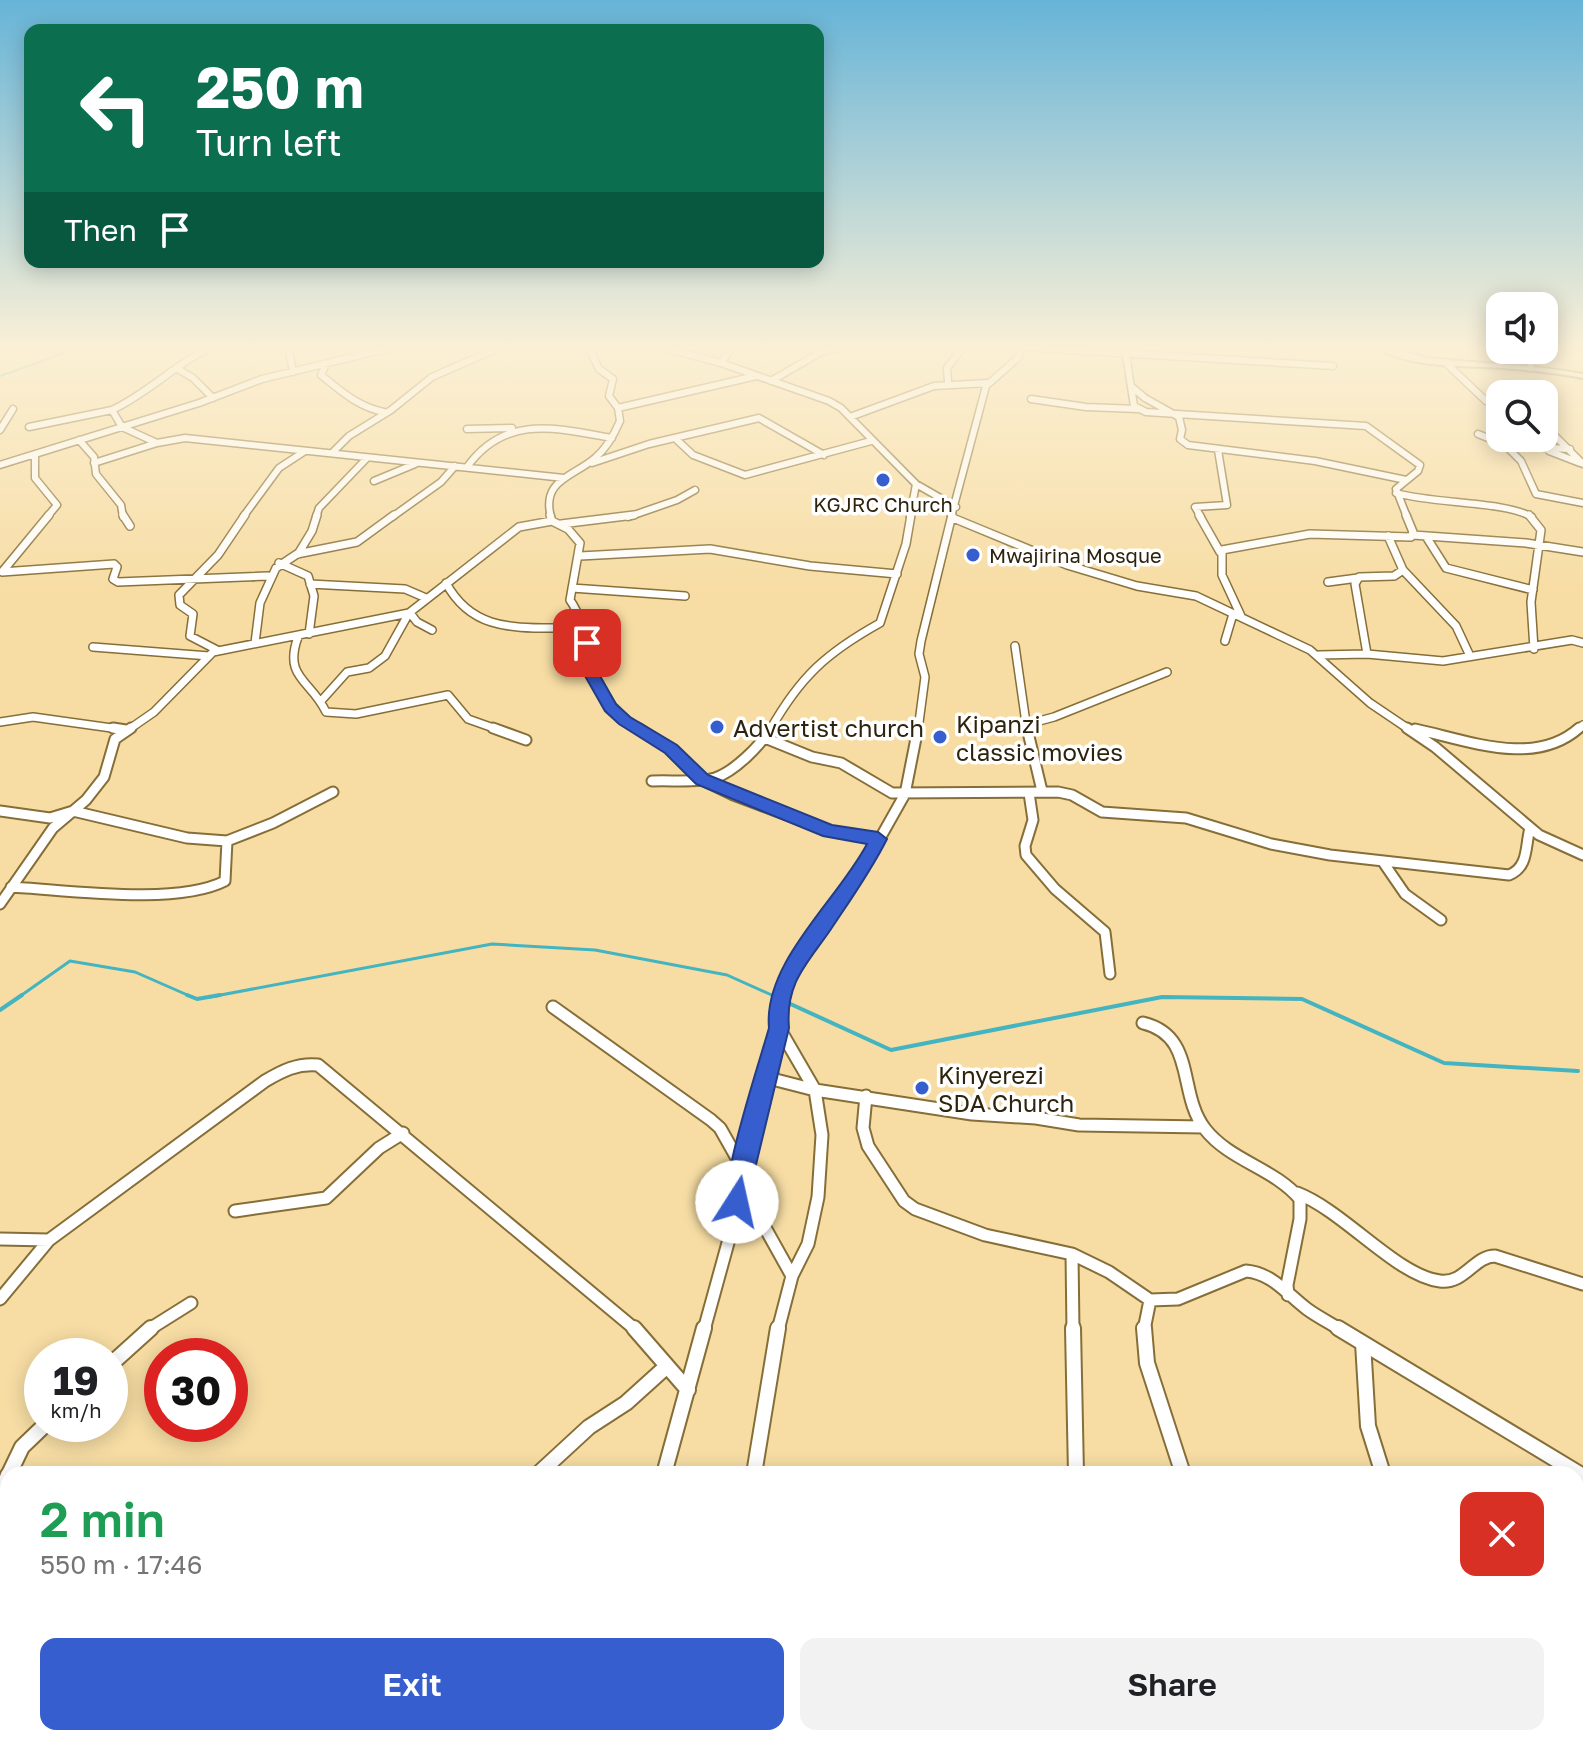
<!DOCTYPE html>
<html lang="en">
<head>
<meta charset="utf-8">
<style>
	:root { --surface:#fff; --page:#f2f2f2; --text:#202124; --muted:#757577; --accent:#365ece }
	body { margin:0; font-family:"Golos Text",sans-serif; background:var(--page); color:var(--text); height:100vh; display:flex; flex-direction:column; font-size:30px; white-space:nowrap }
	* { box-sizing:border-box; margin:0 }
	p { font-size:26px; color:var(--muted) }
	.icon { flex:none; width:44px; height:44px; fill:none; stroke:currentColor; stroke-width:2; stroke-linecap:round; stroke-linejoin:round }
	.map { position:relative; flex:1; overflow:hidden }
	.side { position:absolute; left:0px; top:1466px; width:1584px; height:280px; display:flex; flex-direction:column; background:var(--surface); border-radius:24px 24px 0 0; box-shadow:0 4px 20px #0003 }
	.side>* { flex:none }
	.hud { position:absolute; left:24px; top:24px; width:800px; height:244px; border-radius:16px; box-shadow:0 4px 20px #0003; background:#0b6e4f; color:#fff; overflow:hidden }
	.controls { position:absolute; left:1486px; top:292px; display:grid; gap:16px }
	.controls a { display:grid; place-items:center; width:72px; height:72px; border-radius:16px; background:var(--surface); box-shadow:0 4px 20px #0003; font-size:40px }
	.speed { position:absolute; left:24px; top:1338px; display:flex; gap:16px; font-size:40px; font-weight:700; text-align:center }
	.speed>* { display:grid; place-content:center; width:104px; height:104px; border-radius:50%; background:var(--surface); box-shadow:0 4px 20px #0003; line-height:1 }
	.speed small { font-size:20px; font-weight:400 }
	.speed .limit { border:12px solid #d22; background:#fff; color:#111 }
	.pin { position:absolute; display:grid; place-items:center; width:68px; height:68px; color:#fff; margin:-34px; border-radius:16px; box-shadow:0 4px 12px #0006 }
	.me { position:absolute; width:88px; margin:-44px; rotate:10deg; stroke-linejoin:round; filter:drop-shadow(0 0 6px #0008) }
	.turn { display:flex; align-items:center; gap:28px; height:168px; padding:0 40px; font-size:36px }
	.turn .icon { width:104px; height:104px; stroke-width:2.5 }
	.turn b { display:block; font-size:56px; line-height:68px }
	.then { display:flex; align-items:center; height:76px; padding:0 40px; background:#0003; gap:16px; font-size:30px }
	.round { display:grid; place-items:center; flex:none; width:84px; height:84px; border-radius:16px; background:var(--page) }
	.head { display:flex; align-items:center; justify-content:space-between; height:136px; padding:0 40px }
	h1 { font-size:48px; font-weight:600; line-height:60px; color:#1e9e55 }
	.button { display:flex; gap:16px; margin-top:auto; padding:16px 40px }
	.button a { flex:1; height:92px; border-radius:16px; background:var(--accent); color:#fff; font-size:32px; font-weight:600; line-height:92px; text-align:center }
	.button a+a { background:var(--page); color:var(--text) }
	.map>svg:first-child { display:block }
	.lines { fill:none; stroke-linecap:round; stroke-linejoin:round }
	.stream-far2 { stroke:#44b4c1; stroke-width:2 }
	.stream-far1 { stroke:#44b4c1; stroke-width:3 }
	.stream { stroke:#44b4c1; stroke-width:4 }
	.street-far4-casing { stroke:#866e38; stroke-width:9 }
	.street-far3-casing { stroke:#866e38; stroke-width:10 }
	.street-far2-casing { stroke:#866e38; stroke-width:13 }
	.street-far1-casing { stroke:#866e38; stroke-width:15 }
	.street-casing { stroke:#866e38; stroke-width:18 }
	.secondary-casing { stroke:#866e38; stroke-width:4 }
	.street-far4 { stroke:#fff; stroke-width:6 }
	.street-far3 { stroke:#fff; stroke-width:7 }
	.street-far2 { stroke:#fff; stroke-width:9 }
	.street-far1 { stroke:#fff; stroke-width:11 }
	.street { stroke:#fff; stroke-width:14 }
	.secondary { fill:#ffebe9; fill-rule:evenodd }
	.route { fill:#365ece; stroke:#233d86; stroke-width:2 }
	.poi-dot { fill:#365ece; stroke:#fff; stroke-width:3 }
	.labels { text-anchor:middle; dominant-baseline:central; stroke-width:7; stroke-linejoin:round; paint-order:stroke }
	.far-poi-label { font-size:20px; fill:#2e240d; stroke:#fff }
	.poi-label { font-size:24px; fill:#2e240d; stroke:#fff; text-anchor:start }
</style>
</head>
<body>
<div class="map">
<svg width="1583" height="1746" viewBox="0 0 1583 1746">
	<rect width="100%" height="100%" fill="#f7dda4"/>
	<g class="lines">
		<path class="stream-far2" d="M 0,376 L 84,346"/>
		<path class="stream-far1" d="M 19,997 L 70,961 L 135,972 L 192,997
			M 210,997 L 492,944 L 595,950 L 727,975 L 776,997"/>
		<path class="stream" d="M 187,995 L 197,999 L 220,995
			M 772,995 L 777,997
			M 784,1001 L 891,1050 L 1162,997 L 1302,999 L 1444,1063 L 1578,1071
			M 0,1010 L 22,995"/>
		<g class="street-far4-casing">
			<path id="street-far4" d="M 288,346 L 293,372
				M 657,346 L 721,363 L 829,401 L 841,408 L 916,484 L 956,507
				M 1020,347 L 1333,366
				M 1521,350 L 1531,364 L 1530,368
				M 1126,355 L 1134,406 L 1146,412 L 1366,426 L 1420,465 L 1418,471 L 1396,489 L 1407,517
				M 1445,362 L 1486,401 L 1500,408
				M 721,363 L 733,346
				M 326,364 L 321,375 C 341,391 358,407 384,412
				M 176,368 L 193,378 L 213,398
				M 771,381 L 821,352 L 846,346
				M 948,382 L 947,368 L 964,346
				M 1131,386 L 1145,398 L 1177,416
				M 1031,399 L 1086,407 L 1138,409
				M 618,408 L 756,376
				M 850,417 L 934,386 L 988,383
				M 1179,417 L 1182,430 L 1180,439 L 1188,445 L 1315,461 L 1406,480
				M 1544,425 L 1583,464
				M 29,427 L 112,410
				M 467,429 L 512,428
				M 0,430 L 13,409
				M 1478,434 L 1508,446 L 1570,449
				M 79,440 L 94,457 L 96,474 L 121,505 L 123,517
				M 677,440 L 693,455 L 745,475 L 871,441
				M 157,443 L 122,427 L 112,410 C 149,393 177,362 214,346
				M 1505,445 L 1521,461 L 1536,494 L 1583,503
				M 1549,451 L 1580,463
				M 333,452 L 349,436 L 391,410 L 432,377 L 503,346
				M 35,455 L 35,478 L 57,505 L 47,517
				M 94,463 L 157,443 L 185,438 L 564,478
				M 592,463 L 649,444 L 759,418 L 824,455
				M 0,465 L 199,403 L 262,379 L 398,346
				M 467,467 C 505,414 556,428 612,438
				M 374,481 L 415,464
				M 1396,493 C 1434,504 1504,501 1532,517
				M 243,517 L 279,468 L 305,451
				M 316,517 L 319,508 L 367,458
				M 392,517 L 441,482 L 455,466
				M 551,517 C 541,480 573,477 595,458 C 607,448 614,435 620,421 L 618,408 L 609,396 L 613,379 L 599,369 L 588,346
				M 628,517 L 677,500 L 695,490
				M 910,517 L 916,484
				M 951,517 L 986,386 L 1020,356 L 1019,346
				M 1201,517 L 1195,507 L 1227,505 L 1218,450"/>
		</g>
		<g class="street-far3-casing">
			<path id="street-far3" d="M 49,515 L 2,572 L 114,564 L 117,567 L 113,579 L 118,582 L 268,576
				M 123,515 L 130,526
				M 550,515 L 552,521 L 568,529 L 580,543 L 570,600 C 582,617 583,634 587,654 C 594,688 612,712 641,730
				M 1199,515 L 1220,552
				M 1529,515 L 1541,530 L 1531,602 L 1534,649
				M 953,518 L 1067,565 L 1137,586 L 1196,596 L 1310,650 L 1370,703 L 1410,730
				M 561,524 L 634,515
				M 1413,535 L 1526,543 L 1583,552
				M 1427,538 L 1446,568 L 1533,590
				M 298,554 L 312,531 L 317,515
				M 580,556 L 710,549 L 810,566 L 897,574
				M 279,563 L 308,576 L 314,596 L 309,634
				M 1403,570 L 1456,626 L 1470,656
				M 1328,582 L 1358,578
				M 446,583 C 470,627 507,628 553,628
				M 310,584 L 405,589 L 426,598
				M 572,588 L 685,596
				M 410,613 L 417,622 L 432,630
				M 1241,616 L 1222,575 L 1222,550 L 1310,534 L 1411,537 L 1413,532 L 1406,515
				M 298,637 C 283,678 311,680 326,712 L 356,714 L 448,695 L 468,719 L 499,730
				M 1225,641 L 1233,614
				M 255,643 L 260,603 L 276,568 L 297,554 L 357,542 L 394,515
				M 1015,646 L 1027,730
				M 93,647 L 209,656
				M 217,650 L 190,636 L 193,614 L 180,605 L 179,595 L 218,555 L 245,515
				M 1367,654 L 1355,584 L 1359,577 L 1394,576 L 1403,570 L 1388,536
				M 1319,655 L 1367,654 L 1443,661 L 1572,640 L 1583,643
				M 321,701 L 347,672 L 369,668 L 385,656 L 409,613
				M 0,722 L 33,717 L 126,730
				M 1028,724 L 1054,717 L 1167,672
				M 1415,729 L 1421,730
				M 128,730 L 154,712 L 213,652 L 409,613 L 519,527 L 552,521
				M 770,730 C 800,677 826,653 880,623 L 906,544 L 911,515
				M 918,730 L 925,677 L 919,654 L 921,641 L 952,515
				M 1577,730 L 1583,725"/>
		</g>
		<g class="street-far2-casing">
			<path id="street-far2" d="M 113,728 L 126,730
				M 493,728 L 526,740
				M 638,728 L 671,749 L 702,780 L 733,795 L 829,831 L 878,839
				M 1027,728 L 1042,791
				M 1407,728 L 1435,747 L 1539,835 L 1583,855
				M 1415,729 C 1467,740 1534,768 1579,728
				M 765,738 L 812,757 L 841,763 L 892,793 L 1058,792 L 1072,795 L 1102,812 L 1186,818 L 1271,844 L 1330,855 L 1509,875 C 1529,867 1525,846 1530,828
				M 652,781 C 671,780 697,783 715,778 C 735,771 760,746 771,728
				M 1029,793 L 1033,820 L 1025,846 L 1026,855 L 1055,889 L 1105,932 L 1110,974
				M 0,811 L 50,818 L 73,811 L 187,838 L 227,841 L 273,823 L 333,792
				M 1383,862 L 1405,894 L 1441,920
				M 11,887 C 67,890 176,906 225,881 L 227,841
				M 0,904 L 53,828 L 86,800 L 104,777 L 115,739 L 131,728
				M 782,997 L 802,950 L 821,929 L 865,865 L 905,794 L 918,728"/>
		</g>
		<g class="street-far1-casing">
			<path id="street-far1" d="M 553,1007 L 711,1120 L 720,1128 L 742,1167
				M 1143,1023 C 1197,1036 1177,1093 1205,1129 C 1230,1161 1274,1168 1300,1199 L 1300,1219 L 1287,1285 L 1288,1295
				M 767,1070 L 776,1080 L 815,1090 L 972,1114 L 1036,1118 L 1079,1125 L 1203,1127
				M 866,1096 L 863,1128 L 868,1146 L 904,1201 L 915,1209 L 985,1235 L 1072,1254 L 1109,1272 L 1150,1300 L 1178,1299 L 1246,1271 C 1272,1273 1287,1294 1307,1309 C 1318,1317 1330,1323 1341,1330
				M 740,1183 L 792,1276
				M 1297,1193 C 1344,1211 1397,1276 1440,1281 C 1465,1284 1474,1256 1495,1256 L 1583,1284
				M 235,1211 L 326,1198 L 379,1148 L 403,1133
				M 0,1239 L 49,1240
				M 1072,1254 L 1073,1330
				M 0,1299 L 49,1240 L 265,1081 C 282,1071 297,1063 318,1065 L 636,1330
				M 148,1330 L 191,1303
				M 704,1330 L 734,1221 L 742,1167 L 779,1028
				M 778,1330 L 792,1276 L 808,1244 L 818,1197 L 822,1135 L 815,1090 L 779,1028 L 777,1008 L 783,995
				M 1144,1330 L 1150,1300"/>
		</g>
		<g class="street-casing">
			<path id="street" d="M 634,1328 L 688,1390
				M 1073,1328 L 1076,1474
				M 1144,1328 L 1147,1363 L 1183,1474
				M 1338,1328 L 1583,1476
				M 1363,1343 L 1368,1426 L 1383,1474
				M 110,1365 L 151,1328
				M 9,1474 L 22,1447 L 46,1424
				M 538,1474 L 589,1427 L 626,1403 L 667,1366
				M 664,1474 L 704,1328
				M 754,1474 L 778,1328
				M 0,1496 L 8,1475
				M 0,1618 L 8,1625
				M 1576,1637 L 1583,1633
				M 941,1738 L 942,1746
				M 1507,1738 L 1508,1746
				M 217,1746 L 223,1738
				M 595,1746 L 596,1738
				M 703,1746 L 705,1738
				M 1192,1746 L 1193,1738"/>
		</g>
		<g class="secondary-casing">
			<path id="secondary" d="M 1374,346 C 1391,345 1410,355 1428,358 C 1480,364 1532,364 1583,374 L 1583,378 C 1556,373 1529,370 1502,368 C 1462,365 1409,369 1374,346 Z"/>
		</g>
		<use href="#street-far4" class="street-far4"/>
		<use href="#street-far3" class="street-far3"/>
		<use href="#street-far2" class="street-far2"/>
		<use href="#street-far1" class="street-far1"/>
		<use href="#street" class="street"/>
		<use href="#secondary" class="secondary"/>
	</g>
	<linearGradient id="sky" x2="0" y2="1"><stop stop-color="#66b4d8"/><stop offset="0.59" stop-color="#fbf0d6"/><stop offset="1" stop-color="#fbf0d6" stop-opacity="0"/></linearGradient>
	<rect width="1583" height="590" fill="url(#sky)"/>
	<path class="route" d="M 587,639 L 594,643 L 600,676 L 616,704 L 630,717 L 677,745 L 708,775 L 832,825 L 878,832 L 887,839 C 871,871 851,899 831,929 C 808,963 785,982 789,1028 L 745,1210 L 737,1213 L 728,1210 C 718,1186 760,1060 769,1028 C 763,962 837,901 867,844 L 823,836 L 696,784 L 665,753 L 619,724 L 605,711 L 585,676 L 579,643 Z"/>
	<g class="poi-dot">
		<circle cx="883" cy="480" r="8"/>
		<circle cx="973" cy="555" r="8"/>
		<circle cx="717" cy="727" r="8"/>
		<circle cx="940" cy="737" r="8"/>
		<circle cx="922" cy="1088" r="8"/>
	</g>
	<g class="labels">
		<g class="far-poi-label">
			<text x="883" y="504">KGJRC Church</text>
			<text x="989" y="555" text-anchor="start">Mwajirina Mosque</text>
		</g>
		<g class="poi-label">
			<text x="956" y="723">Kipanzi<tspan x="956" dy="28">classic movies</tspan></text>
			<text x="733" y="727">Advertist church</text>
			<text x="938" y="1074">Kinyerezi<tspan x="938" dy="28">SDA Church</tspan></text>
		</g>
	</g>
</svg>
<div class="controls">
<a><svg class="icon" aria-label="sound" viewBox="0 0 24 24"><path d="M4 9h4l5-4v14l-5-4H4zM17 9q2 3 0 6"/></svg></a>
<a><svg class="icon" aria-label="search" viewBox="0 0 24 24"><circle cx="10" cy="10" r="6"/><path d="M15 15l6 6"/></svg></a>
</div>
<div class="speed"><div>19<small>km/h</small></div><div class="limit">30</div></div>
<div class="pin" style="left:587px;top:643px;background:#d93025"><svg class="icon" aria-label="arrive" viewBox="0 0 24 24"><path d="M6 21V4h12l-3 4 3 4H6"/></svg></div>
<svg class="me" style="left:737px;top:1202px" viewBox="-20 -20 40 40"><circle r="19" fill="#fff"/><path d="M0-13L10 11 0 6-10 11z" fill="#365ece"/></svg>
<div class="hud">
<div class="turn"><svg class="icon" aria-label="left" viewBox="0 0 24 24"><path d="M17 20v-9H6M10 6l-5 5 5 5"/></svg><div><b>250 m</b>Turn left</div></div>
<div class="then">Then<svg class="icon" aria-label="arrive" viewBox="0 0 24 24"><path d="M6 21V4h12l-3 4 3 4H6"/></svg></div>
</div>
<section class="side">
<div class="head"><div><h1>2 min</h1><p>550 m · 17:46</p></div><a class="round" style="background:#d93025;color:#fff"><svg class="icon" aria-label="close" viewBox="0 0 24 24"><path d="M6 6l12 12M18 6L6 18"/></svg></a></div>
<div class="button"><a>Exit</a><a>Share</a></div>
</section>
</div>
</body>
</html>
